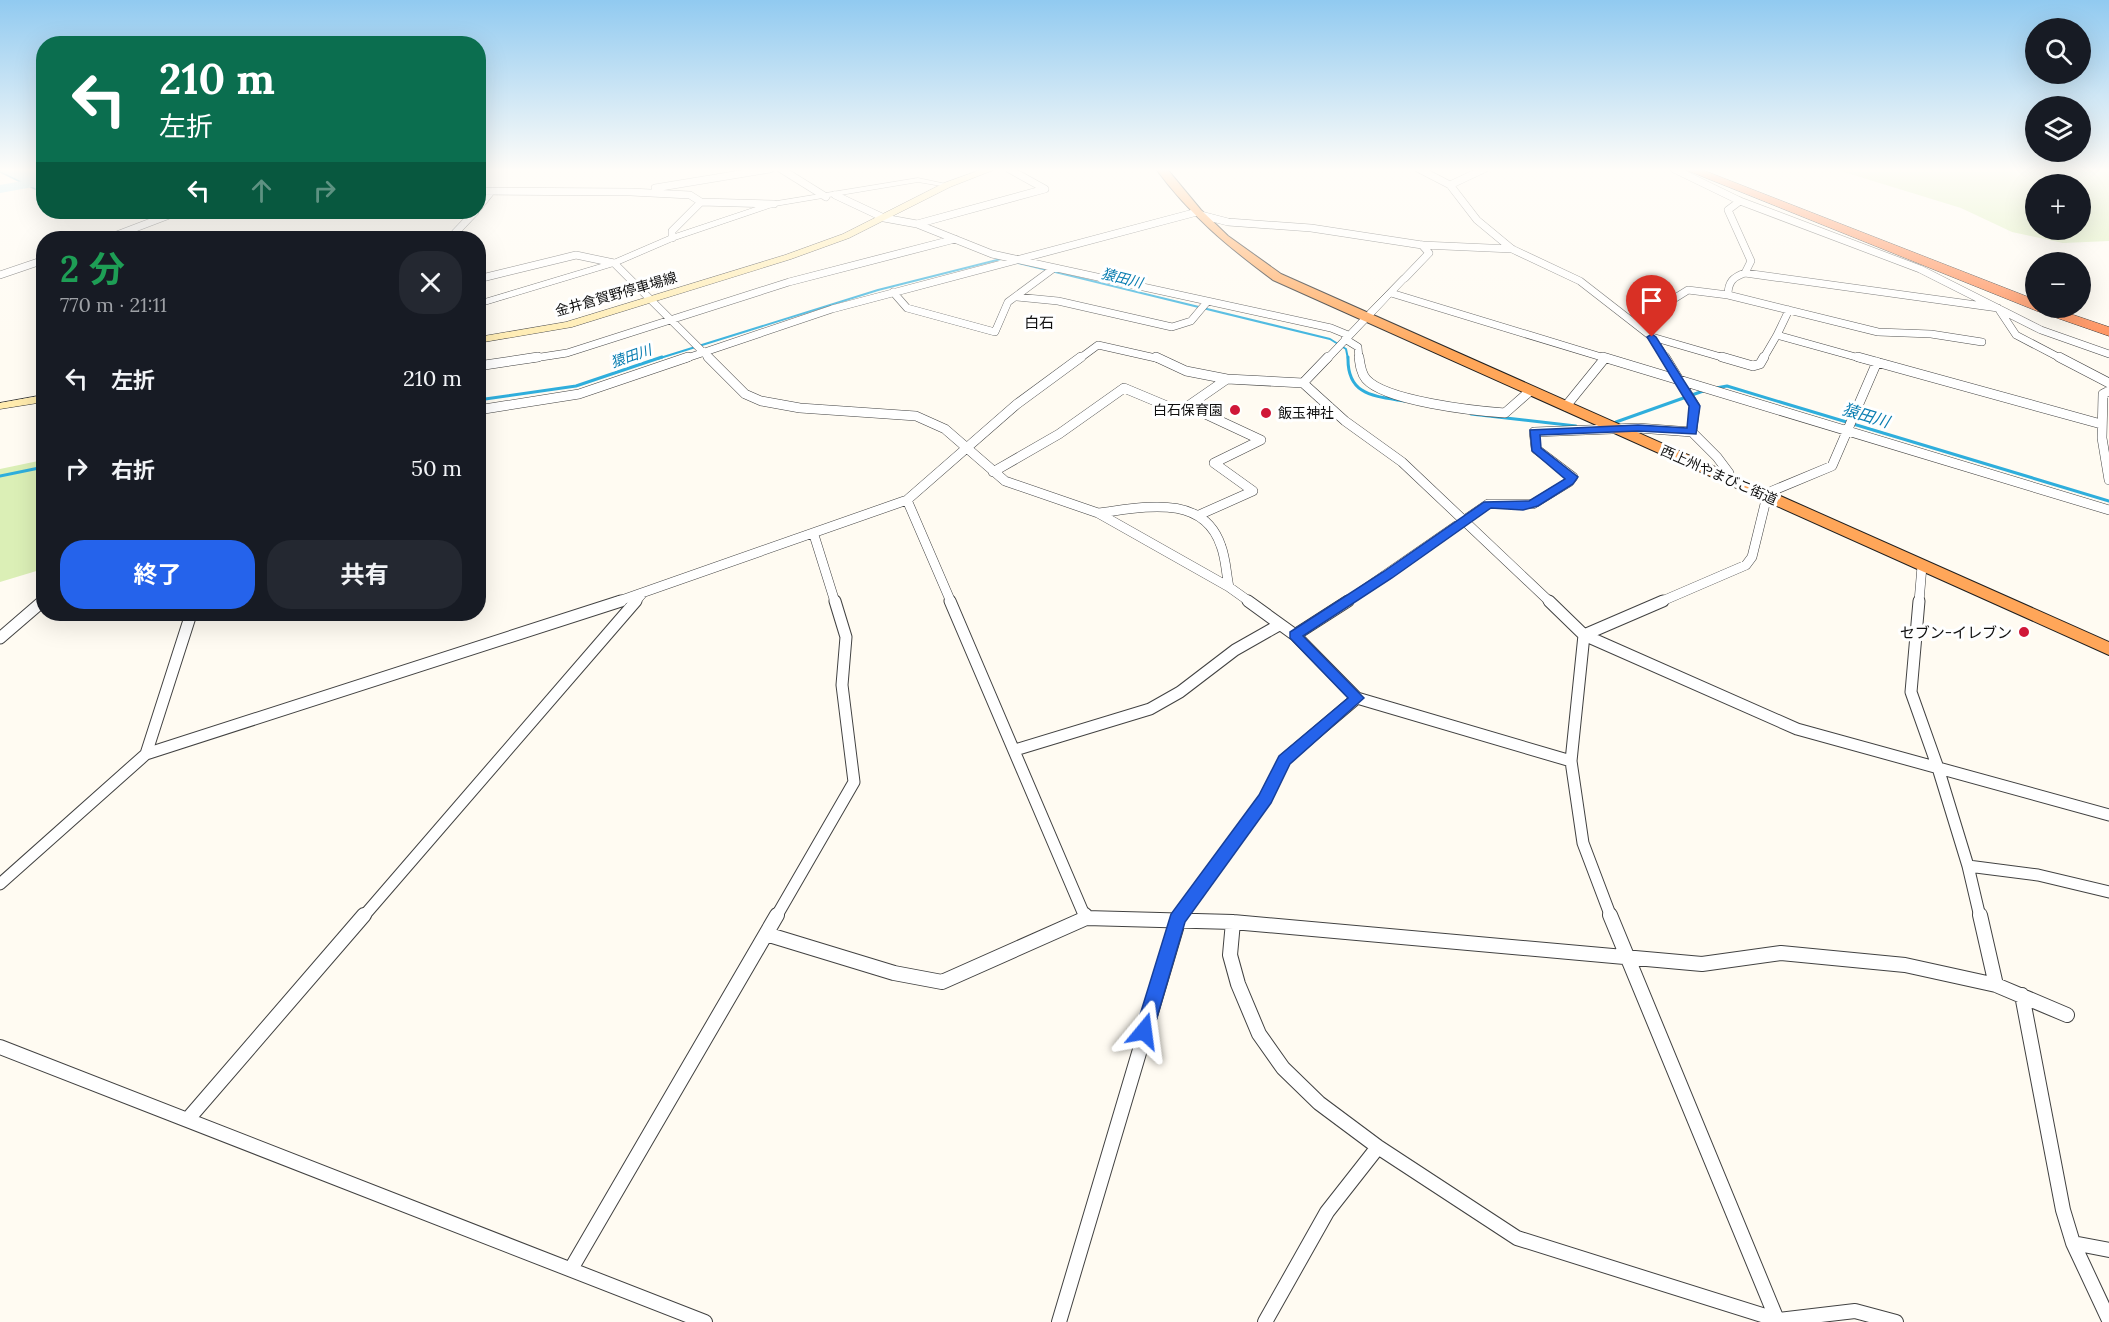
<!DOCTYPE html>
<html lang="ja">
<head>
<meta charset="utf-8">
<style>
	:root { --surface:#171b24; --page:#242831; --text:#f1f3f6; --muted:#9ea1a6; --accent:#2563eb }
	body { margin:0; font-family:Lora,"Noto Sans JP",serif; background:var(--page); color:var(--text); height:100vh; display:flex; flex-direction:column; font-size:22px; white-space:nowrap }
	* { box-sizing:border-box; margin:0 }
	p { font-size:20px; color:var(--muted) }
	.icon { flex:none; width:33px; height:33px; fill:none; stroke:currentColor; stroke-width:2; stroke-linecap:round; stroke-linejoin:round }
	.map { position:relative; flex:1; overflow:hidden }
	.panel { position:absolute; left:36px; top:231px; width:450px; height:390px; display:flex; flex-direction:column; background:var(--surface); border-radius:24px; box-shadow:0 6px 24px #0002 }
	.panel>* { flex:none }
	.top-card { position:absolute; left:36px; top:36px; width:450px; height:183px; border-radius:24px; box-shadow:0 6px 24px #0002; background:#0b6e4f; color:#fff; overflow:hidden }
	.tools { position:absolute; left:2025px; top:18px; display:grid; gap:12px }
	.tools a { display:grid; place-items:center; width:66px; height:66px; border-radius:50%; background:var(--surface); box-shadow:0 6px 24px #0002; font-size:30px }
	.pin { position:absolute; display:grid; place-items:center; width:51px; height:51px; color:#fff; margin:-62px -26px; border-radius:50% 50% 50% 0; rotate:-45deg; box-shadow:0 0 6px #0007 }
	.pin .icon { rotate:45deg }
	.me { position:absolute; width:66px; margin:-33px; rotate:16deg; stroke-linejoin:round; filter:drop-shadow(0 0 4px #0008) }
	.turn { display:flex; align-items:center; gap:21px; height:126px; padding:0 24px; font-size:27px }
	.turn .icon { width:78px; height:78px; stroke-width:2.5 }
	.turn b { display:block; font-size:42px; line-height:51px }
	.lanes { display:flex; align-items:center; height:57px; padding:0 24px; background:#0003; justify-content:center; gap:30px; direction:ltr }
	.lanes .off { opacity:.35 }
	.round { display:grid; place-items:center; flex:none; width:63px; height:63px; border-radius:24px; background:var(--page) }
	.head { display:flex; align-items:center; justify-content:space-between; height:102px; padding:0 24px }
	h1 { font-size:36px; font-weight:700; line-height:45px; color:#1e9e55 }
	.action { display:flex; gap:12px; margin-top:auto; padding:12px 24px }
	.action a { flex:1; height:69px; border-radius:24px; background:var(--accent); color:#fff; font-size:24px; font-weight:700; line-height:69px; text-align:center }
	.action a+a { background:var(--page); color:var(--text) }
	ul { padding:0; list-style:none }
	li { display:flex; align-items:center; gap:18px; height:90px; padding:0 24px }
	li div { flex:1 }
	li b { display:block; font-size:22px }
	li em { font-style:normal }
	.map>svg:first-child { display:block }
	.green { fill:#dbefb6; fill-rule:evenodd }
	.water { fill:#b0eafd; stroke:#2faedc; stroke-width:1.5 }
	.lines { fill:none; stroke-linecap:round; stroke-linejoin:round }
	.stream-far1 { stroke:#2faedc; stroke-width:2 }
	.stream { stroke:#2faedc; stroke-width:3 }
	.river { fill:#b0eafd; fill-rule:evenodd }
	.minor-far3-casing { stroke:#424242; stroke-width:8 }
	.minor-far2-casing { stroke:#424242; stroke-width:10 }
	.minor-far1-casing { stroke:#424242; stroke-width:13 }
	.minor-casing { stroke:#424242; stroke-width:16 }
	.tertiary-casing { stroke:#424242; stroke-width:1 }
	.secondary-casing { stroke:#313131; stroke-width:1 }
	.trunk-casing { stroke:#202020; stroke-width:2 }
	.motorway-casing { stroke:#202020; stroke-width:1 }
	.minor-far3 { stroke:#fff; stroke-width:7 }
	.minor-far2 { stroke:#fff; stroke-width:9 }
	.minor-far1 { stroke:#fff; stroke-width:11 }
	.minor { stroke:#fff; stroke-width:14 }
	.tertiary { fill:#fff; fill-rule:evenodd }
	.secondary { fill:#ffebad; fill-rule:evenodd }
	.trunk { fill:#ffa659; fill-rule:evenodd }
	.motorway { fill:#ff8950; fill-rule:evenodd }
	.route { fill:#2563eb; stroke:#184099; stroke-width:1.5 }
	.poi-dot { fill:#d01738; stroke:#fff; stroke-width:2 }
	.labels { text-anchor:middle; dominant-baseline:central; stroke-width:6; stroke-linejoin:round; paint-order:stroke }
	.far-water-label { font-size:14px; font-style:italic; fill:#097db1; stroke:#fff }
	.far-street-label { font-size:14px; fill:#0f0f0f; stroke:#fff }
	.far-poi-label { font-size:14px; fill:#0f0f0f; stroke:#fff; text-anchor:end }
	.far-quarter-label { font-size:15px; fill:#0f0f0f; stroke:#fff }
	.poi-label { font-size:15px; fill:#0f0f0f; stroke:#fff; text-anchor:end }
	.water-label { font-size:16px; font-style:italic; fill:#097db1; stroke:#fff }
</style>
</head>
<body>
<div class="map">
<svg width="2109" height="1322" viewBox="0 0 2109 1322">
	<rect width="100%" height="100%" fill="#fffbf2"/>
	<path class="green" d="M 1834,169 L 2109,169 L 2109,241 L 2063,243 L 2012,232 L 1961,208 ZM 2036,184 L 2080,184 L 2080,230 L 2036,230 Z
		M 43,460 L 43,569 L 0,582 L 0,469 Z"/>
	<path class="water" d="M 0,169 L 43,169 L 43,190 L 35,189 L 0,172 Z"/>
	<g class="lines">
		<path class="stream-far1" d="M 1014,262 L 1330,339 L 1346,349 L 1348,359
			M 657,359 L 878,290 L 1001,259"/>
		<path class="stream" d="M 1348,357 C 1347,395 1373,396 1404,401
			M 1716,388 L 1727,386 L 2109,501
			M 478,400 L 576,386 L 662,357
			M 1471,414 L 1576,426
			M 1616,422 L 1706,390
			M 0,476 L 44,467"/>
		<path class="river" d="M 44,177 L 44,185 L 0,193 L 0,185 Z"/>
		<g class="minor-far3-casing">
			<path id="minor-far3" d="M 781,169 L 826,197
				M 1419,169 L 1450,185 L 1477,220 L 1512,249 L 1580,281 L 1652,337 L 1666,359
				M 1674,169 L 1740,201 L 1920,269 L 2041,330 L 2109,354
				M 1450,185 L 1484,169
				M 655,188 L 770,169
				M 478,191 L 631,192 L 690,195 L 701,202 L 774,204
				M 835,195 L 884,218 L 917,224 L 992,254 L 1331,328 L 1348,335
				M 1740,201 L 1728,210 L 1751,261 L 1745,273
				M 478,208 L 490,193
				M 1201,215 L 1228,222 L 1311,228 L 1422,245 L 1512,249
				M 917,224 L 1045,189 L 1009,169
				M 109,238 L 177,212
				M 457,238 L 455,233 L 475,212
				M 672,238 L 672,231 L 701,202
				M 0,275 L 44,260
				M 1405,278 L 1429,253 L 1422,245
				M 478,279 L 576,255 L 614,263 L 710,359
				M 893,292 L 907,308 L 995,332 L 1008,302 L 1054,268
				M 1391,293 L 1608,359
				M 1728,295 L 1878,332 L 1931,334 L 1982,342
				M 1017,297 L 1058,301 L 1172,327 L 1191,321 L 1207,302
				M 1635,323 L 1688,290 L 1728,295 C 1728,282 1733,277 1745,273 L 1998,308 L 2016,335 L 2062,359
				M 1777,335 L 1789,310
				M 1652,337 L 1728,359
				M 1345,339 L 1358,347 L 1359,359
				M 528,359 L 567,353 L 789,282 L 955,239
				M 684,359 L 832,309 L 1197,212
				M 1079,359 L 1098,345 L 1160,359
				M 1327,359 L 1366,318
				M 1763,359 L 1777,335 L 1863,359"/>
		</g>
		<g class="minor-far2-casing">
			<path id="minor-far2" d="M 708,357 L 745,394 L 761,401 L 800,408 L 916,416 L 945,429 L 1005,481 L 1098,513 L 1229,587 L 1250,602
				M 1156,357 L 1186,371 L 1227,379 L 1303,383 L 1345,421 L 1402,462 L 1550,602
				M 1359,357 C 1360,365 1361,373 1366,379 C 1385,401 1475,411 1505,413 L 1530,391
				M 1603,357 L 2109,510
				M 1665,357 L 1695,406 L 1692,432 L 1717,457 L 1729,473 L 1726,477
				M 1722,357 L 1753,366 L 1760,364 L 1764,357
				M 1858,357 L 2101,424
				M 2059,357 L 2109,383
				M 478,366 L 538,357
				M 1303,383 L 1328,357
				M 2109,391 L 2103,394 L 2102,438 L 2109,480
				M 1566,406 L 1605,358
				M 478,410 L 579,394 L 688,357
				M 993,472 L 1059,434 L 1124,388 L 1179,411 L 1188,406
				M 907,500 L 951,602
				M 1098,513 C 1141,508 1203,492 1221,546 C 1226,559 1226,573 1229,587
				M 1199,515 L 1253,491 L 1214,463 L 1261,440 L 1188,406 L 1227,379
				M 814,535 L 835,602
				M 41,602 L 44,600
				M 616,602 L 907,500 L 1017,404 L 1081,357
				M 635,602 L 642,594
				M 1346,602 L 1488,504 L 1533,504 L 1569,482 L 1573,477 L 1536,449 L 1534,432 L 1638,428 L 1692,432
				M 1660,602 L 1746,565 L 1752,557 L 1767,496 L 1772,491 L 1832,466 L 1877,362
				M 1919,602 L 1922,566"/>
		</g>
		<g class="minor-far1-casing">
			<path id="minor-far1" d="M 950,601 L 1085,917
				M 1248,601 L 1295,635 L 1357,698 L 1571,761
				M 1549,601 L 1584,635 L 1797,729 L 2109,815
				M 1919,601 L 1911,692 L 1938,768 L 1968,866 L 1980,917
				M 1295,635 L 1348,601
				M 1584,635 L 1571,761 L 1583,843 L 1611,917
				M 1584,635 L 1663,601
				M 0,638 L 43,601
				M 1015,750 L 1150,709 L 1180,692 L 1235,650 L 1279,625
				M 146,754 L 191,614
				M 1968,866 L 2038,875 L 2109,892
				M 0,884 L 146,754 L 621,601
				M 363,917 L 636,601
				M 776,917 L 854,782 L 842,685 L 846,637 L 835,601
				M 1179,917 L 1265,799 L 1284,760 L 1357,698"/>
		</g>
		<g class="minor-casing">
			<path id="minor" d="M 1085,915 L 1086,918
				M 1610,915 L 1778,1322
				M 1980,915 L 1996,985
				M 1233,922 L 1230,955 L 1238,984 L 1259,1034 L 1283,1068 L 1319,1103 L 1378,1147 L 1517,1238 L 1778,1320 L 1855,1311 L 1896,1322
				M 766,934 L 894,973 L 942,982 L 1086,918 L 1233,922 L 1702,964 L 1781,953 L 1905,965 L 1996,985 L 2067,1015
				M 2022,995 L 2063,1210 L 2073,1243 L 2109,1320
				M 0,1047 L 705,1322
				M 188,1119 L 364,915
				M 2073,1243 L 2109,1250
				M 571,1269 L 777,915
				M 1059,1322 L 1180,915
				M 1265,1322 L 1327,1212 L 1378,1147"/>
		</g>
		<g class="tertiary-casing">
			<path id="tertiary" d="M 918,178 L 951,185 L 947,187 L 918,182 L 775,206 L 675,240 L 617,265 L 478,307 L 478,301 L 611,261 L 669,236 L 771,202 Z
				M 1402,276 L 1409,278 L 1369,320 L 1363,320 L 1363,316 Z"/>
		</g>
		<g class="secondary-casing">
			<path id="secondary" d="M 983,169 L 996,169 L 950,187 L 849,238 L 791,259 L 572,327 L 478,343 L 478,337 L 566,322 L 785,255 L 843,234 L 944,183 Z
				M 44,395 L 44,402 L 0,409 L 0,403 Z"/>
		</g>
		<g class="trunk-casing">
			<path id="trunk" d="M 1156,169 L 1167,169 L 1201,210 L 1228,236 L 1281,274 L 2109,642 L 2109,655 L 1273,280 C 1226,245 1191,216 1156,169 Z"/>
		</g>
		<g class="motorway-casing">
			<path id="motorway" d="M 1684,169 L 1700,169 L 2036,300 L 2036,308 L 2053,308 L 2109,327 L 2109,336 L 2037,311 Z"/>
		</g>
		<use href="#minor-far3" class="minor-far3"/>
		<use href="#minor-far2" class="minor-far2"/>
		<use href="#minor-far1" class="minor-far1"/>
		<use href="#minor" class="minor"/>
		<use href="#tertiary" class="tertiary"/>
		<use href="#secondary" class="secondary"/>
		<use href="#trunk" class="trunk"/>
		<use href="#motorway" class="motorway"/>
	</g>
	<linearGradient id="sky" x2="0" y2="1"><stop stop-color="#91caf0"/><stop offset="0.48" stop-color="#fffdf9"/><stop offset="1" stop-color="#fffdf9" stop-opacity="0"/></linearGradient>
	<rect width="2109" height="354" fill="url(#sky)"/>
	<path class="route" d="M 1652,334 L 1656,337 L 1700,406 L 1696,434 L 1638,431 L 1540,435 L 1541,448 L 1578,477 L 1573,484 L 1538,506 L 1523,510 L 1491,508 L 1392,578 L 1303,636 L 1364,698 L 1290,764 L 1271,803 L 1185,922 L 1153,1031 L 1151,1037 L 1144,1039 L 1138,1037 L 1135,1031 L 1171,914 L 1259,795 L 1279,756 L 1348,698 L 1290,638 L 1290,632 L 1383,572 L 1484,502 L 1529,501 L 1565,479 L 1532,451 L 1530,430 L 1638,425 L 1687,428 L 1689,406 L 1647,337 Z"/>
	<g class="poi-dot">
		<circle cx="1235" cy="410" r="6"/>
		<circle cx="1266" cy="413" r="6"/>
		<circle cx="2024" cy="632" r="6"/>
	</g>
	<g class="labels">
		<g class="far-water-label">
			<text transform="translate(1122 278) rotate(14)">猿田川</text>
			<text transform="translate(631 356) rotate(-19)">猿田川</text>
		</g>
		<g class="far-street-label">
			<text transform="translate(616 294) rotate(-16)">金井倉賀野停車場線</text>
			<text transform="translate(1719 475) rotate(24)">西上州やまびこ街道</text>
		</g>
		<g class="far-poi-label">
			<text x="1223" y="410">白石保育園</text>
			<text x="1278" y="413" text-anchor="start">飯玉神社</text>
		</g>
		<g class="far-quarter-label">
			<text x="1039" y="322">白石</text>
		</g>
		<g class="poi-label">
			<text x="2012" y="632">セブン-イレブン</text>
		</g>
		<g class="water-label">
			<text transform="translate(1866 415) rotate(17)">猿田川</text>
		</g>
	</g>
</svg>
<div class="tools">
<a><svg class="icon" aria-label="search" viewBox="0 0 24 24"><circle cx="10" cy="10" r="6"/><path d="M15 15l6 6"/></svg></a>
<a><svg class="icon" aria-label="layers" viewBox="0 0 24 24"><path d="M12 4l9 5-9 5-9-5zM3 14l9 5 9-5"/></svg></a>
<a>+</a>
<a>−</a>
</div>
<div class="pin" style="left:1652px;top:337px;background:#d93025"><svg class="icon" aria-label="arrive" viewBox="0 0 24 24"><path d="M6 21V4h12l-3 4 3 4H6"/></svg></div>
<svg class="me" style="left:1144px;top:1031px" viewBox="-20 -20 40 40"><path d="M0-17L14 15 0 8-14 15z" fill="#2563eb" stroke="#fff" stroke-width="4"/></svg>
<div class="top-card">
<div class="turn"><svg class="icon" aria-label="left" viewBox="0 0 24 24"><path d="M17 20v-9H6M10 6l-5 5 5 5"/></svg><div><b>210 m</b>左折</div></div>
<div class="lanes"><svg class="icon" aria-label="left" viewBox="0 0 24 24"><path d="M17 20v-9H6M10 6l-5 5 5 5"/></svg><svg class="icon off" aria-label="ahead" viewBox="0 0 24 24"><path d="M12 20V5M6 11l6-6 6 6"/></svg><svg class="icon off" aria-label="right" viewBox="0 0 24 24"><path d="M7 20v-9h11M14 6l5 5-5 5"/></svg></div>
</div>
<section class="panel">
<div class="head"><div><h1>2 分</h1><p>770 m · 21:11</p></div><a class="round"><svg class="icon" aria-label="close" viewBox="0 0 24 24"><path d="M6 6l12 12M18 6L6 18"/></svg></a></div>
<ul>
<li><svg class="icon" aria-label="left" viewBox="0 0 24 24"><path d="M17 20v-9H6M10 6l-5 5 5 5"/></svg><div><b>左折</b></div><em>210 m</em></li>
<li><svg class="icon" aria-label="right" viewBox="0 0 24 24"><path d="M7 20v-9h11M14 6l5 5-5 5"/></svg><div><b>右折</b></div><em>50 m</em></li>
</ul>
<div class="action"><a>終了</a><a>共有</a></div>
</section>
</div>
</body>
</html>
